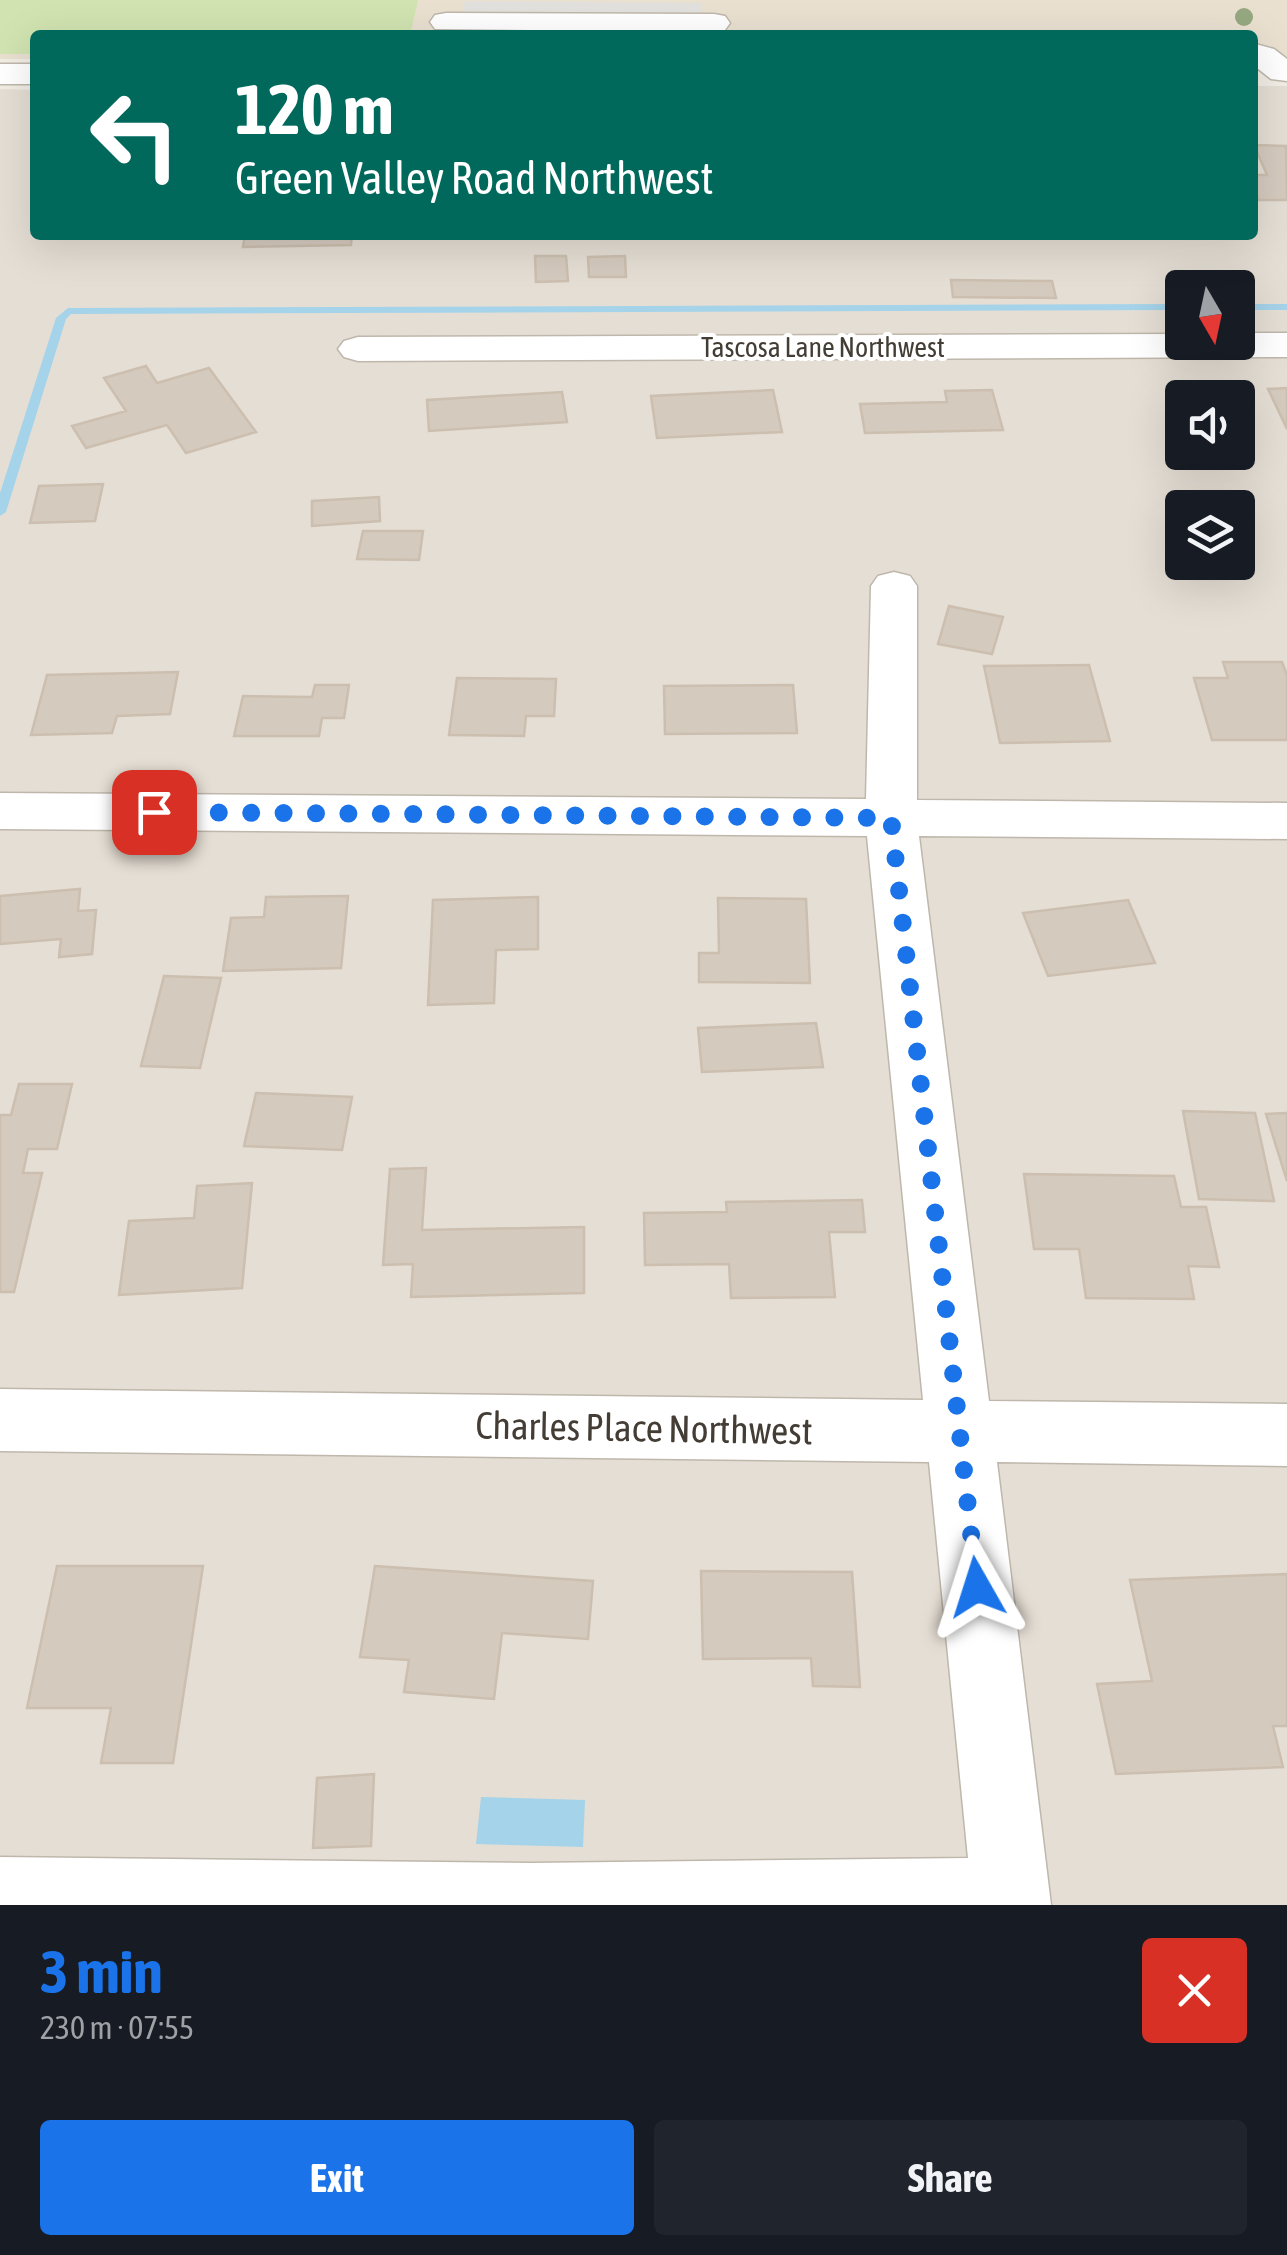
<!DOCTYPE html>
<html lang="en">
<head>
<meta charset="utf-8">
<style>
	:root { --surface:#171b24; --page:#20242c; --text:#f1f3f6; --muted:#9ea1a6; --accent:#1a73e8 }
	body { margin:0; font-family:"Asap Condensed",sans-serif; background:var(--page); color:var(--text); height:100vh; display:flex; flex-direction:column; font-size:38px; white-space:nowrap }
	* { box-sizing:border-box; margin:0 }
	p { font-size:32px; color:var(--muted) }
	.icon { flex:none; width:55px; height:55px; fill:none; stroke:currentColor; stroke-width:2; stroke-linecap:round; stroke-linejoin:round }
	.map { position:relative; height:1905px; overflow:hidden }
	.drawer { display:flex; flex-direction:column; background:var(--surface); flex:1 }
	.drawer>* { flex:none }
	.guide { position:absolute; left:30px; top:30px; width:1228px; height:210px; border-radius:10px; box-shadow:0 10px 40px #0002; background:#00695c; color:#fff; overflow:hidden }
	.needle { width:65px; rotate:171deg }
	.tools { position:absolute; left:1165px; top:270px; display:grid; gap:20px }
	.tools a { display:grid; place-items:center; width:90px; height:90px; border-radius:10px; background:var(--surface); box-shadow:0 10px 40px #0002; font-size:50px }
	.pin { position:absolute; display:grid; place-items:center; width:85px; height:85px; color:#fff; margin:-42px; border-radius:20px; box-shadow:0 5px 15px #0006 }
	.me { position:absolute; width:110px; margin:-55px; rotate:354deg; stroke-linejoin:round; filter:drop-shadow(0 0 8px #0008) }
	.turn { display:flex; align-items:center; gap:35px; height:210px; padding:0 40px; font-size:45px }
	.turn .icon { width:130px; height:130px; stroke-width:2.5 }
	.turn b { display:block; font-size:70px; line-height:85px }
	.round { display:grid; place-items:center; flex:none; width:105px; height:105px; border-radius:10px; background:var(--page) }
	.headline { display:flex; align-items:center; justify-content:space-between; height:170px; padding:0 40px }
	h1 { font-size:60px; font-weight:700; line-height:75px; color:var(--accent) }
	.primary-button { display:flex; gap:20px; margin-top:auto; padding:20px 40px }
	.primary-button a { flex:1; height:115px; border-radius:10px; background:var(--accent); color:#fff; font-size:40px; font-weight:700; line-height:115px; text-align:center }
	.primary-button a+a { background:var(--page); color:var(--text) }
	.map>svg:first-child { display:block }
	.residential { fill:#e5ded4; fill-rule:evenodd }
	.education { fill:#e9e0d0 }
	.green { fill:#d0e3b0 }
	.parking { fill:#e2e0dd }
	.water { fill:#a5d3ea }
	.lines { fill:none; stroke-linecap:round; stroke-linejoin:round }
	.stream { fill:#a5d3ea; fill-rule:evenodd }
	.building { fill:#d5cabe; stroke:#ccbfaf; stroke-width:2.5 }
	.minor-casing { stroke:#bfb7ab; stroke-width:3 }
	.minor { fill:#fff; fill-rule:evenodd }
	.tree { fill:#96a880 }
	.route { stroke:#1a73e8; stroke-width:18; stroke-dasharray:0 32.4 }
	.labels { text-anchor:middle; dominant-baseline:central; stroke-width:8; stroke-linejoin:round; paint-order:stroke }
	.far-street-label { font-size:28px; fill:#433d35; stroke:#fff }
	.near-street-label { font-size:38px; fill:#433d35; stroke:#fff }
</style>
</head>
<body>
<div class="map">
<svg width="1287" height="1905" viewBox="0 0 1287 1905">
	<rect width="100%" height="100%" fill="#f1ede5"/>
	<path class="residential" d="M 1253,86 L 1287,86 L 1287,1905 L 0,1905 L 0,89 L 35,90 L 35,235 L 1252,235 ZM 1182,288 L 1238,288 L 1238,342 L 1182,342 ZM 1182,398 L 1238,398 L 1238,452 L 1182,452 ZM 1182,508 L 1238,508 L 1238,562 L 1182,562 Z"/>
	<path class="education" d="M 0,0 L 1287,0 L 1287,56 L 1253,56 L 1252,35 L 35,35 L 35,59 L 0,59 Z"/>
	<path class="green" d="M 0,0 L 418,0 L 410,35 L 35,35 L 35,54 L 0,54 Z"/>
	<path class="parking" d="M 465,1 L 702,3 L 702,35 L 459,35 Z"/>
	<path class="water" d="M 481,1797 L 585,1800 L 583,1847 L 476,1844 Z"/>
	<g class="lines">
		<path class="stream" d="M 1182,304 L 1182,310 L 71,314 L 66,319 L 6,512 L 0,516 L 0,493 L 56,318 L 68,308 Z
			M 1238,304 L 1287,304 L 1287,310 L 1238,310 Z"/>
	</g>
	<path class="building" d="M 1254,145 L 1286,146 L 1287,200 L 1258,200 L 1252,175 L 1267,175 Z
		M 245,235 L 352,235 L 351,245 L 243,247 Z
		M 535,256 L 566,256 L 568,281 L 536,282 Z
		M 625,256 L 626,277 L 589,277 L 588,257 Z
		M 951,280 L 1052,281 L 1056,298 L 953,297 Z
		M 146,366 L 157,383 L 209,368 L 256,432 L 186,453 L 167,425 L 86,448 L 72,426 L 126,411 L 104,378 Z
		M 1287,388 L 1287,429 L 1268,389 Z
		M 773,390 L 782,432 L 657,438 L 651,396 Z
		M 992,390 L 1003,430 L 865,433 L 860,404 L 947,402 L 945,391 Z
		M 562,392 L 567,422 L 429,431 L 427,400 Z
		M 103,484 L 95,521 L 30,523 L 39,486 Z
		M 379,497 L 380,521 L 312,526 L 312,501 Z
		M 363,531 L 423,531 L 419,560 L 357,559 Z
		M 949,606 L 1003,617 L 992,654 L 938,644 Z
		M 1223,662 L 1282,662 L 1287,675 L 1287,740 L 1212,740 L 1194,678 L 1228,678 Z
		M 1089,665 L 1110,741 L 1000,743 L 984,666 Z
		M 178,672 L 170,714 L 117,716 L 112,733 L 31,735 L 47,675 Z
		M 457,678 L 556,679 L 554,716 L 526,716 L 524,736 L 449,735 Z
		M 315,685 L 349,685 L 344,718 L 322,718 L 319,736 L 234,736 L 243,696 L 312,697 Z
		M 793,685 L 797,733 L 665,734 L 664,686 Z
		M 80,889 L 78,911 L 96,910 L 92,954 L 59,957 L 61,939 L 0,944 L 0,896 Z
		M 348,896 L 341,968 L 223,971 L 231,918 L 264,917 L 266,897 Z
		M 538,897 L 538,949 L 496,950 L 494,1003 L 428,1005 L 433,900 Z
		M 718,898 L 806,899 L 810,983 L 699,982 L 699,953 L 719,953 Z
		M 1128,900 L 1155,963 L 1048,976 L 1023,913 Z
		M 164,976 L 221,978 L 200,1068 L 141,1066 Z
		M 816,1023 L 823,1067 L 702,1072 L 698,1028 Z
		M 19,1084 L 72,1084 L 57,1149 L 28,1149 L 23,1173 L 42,1173 L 14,1292 L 0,1292 L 0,1115 L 11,1115 Z
		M 256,1093 L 352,1097 L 342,1150 L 244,1146 Z
		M 1183,1111 L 1255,1113 L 1274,1201 L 1199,1199 Z
		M 1287,1113 L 1287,1181 L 1266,1114 Z
		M 426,1168 L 422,1230 L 584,1227 L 584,1293 L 411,1297 L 413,1264 L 383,1265 L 390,1169 Z
		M 1024,1174 L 1174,1176 L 1181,1207 L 1206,1207 L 1219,1267 L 1188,1266 L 1194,1299 L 1086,1298 L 1079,1249 L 1034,1249 Z
		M 252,1183 L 242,1288 L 119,1295 L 129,1221 L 194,1218 L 197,1186 Z
		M 862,1200 L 865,1232 L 829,1232 L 835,1297 L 731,1298 L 729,1264 L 645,1265 L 644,1213 L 727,1212 L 726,1202 Z
		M 57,1566 L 203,1566 L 173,1763 L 101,1763 L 111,1708 L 27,1708 Z
		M 375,1566 L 593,1581 L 588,1639 L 502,1633 L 494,1699 L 404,1692 L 409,1660 L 360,1657 Z
		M 701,1571 L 852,1572 L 860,1687 L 813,1686 L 811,1658 L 703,1659 Z
		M 1287,1574 L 1287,1726 L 1273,1726 L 1283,1767 L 1116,1774 L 1097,1684 L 1152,1681 L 1130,1580 Z
		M 374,1774 L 371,1846 L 313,1848 L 317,1778 Z"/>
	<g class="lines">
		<g class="minor-casing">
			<path id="minor" d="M 446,13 L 714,14 L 725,16 L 730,23 L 725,30 L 714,32 L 435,29 L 430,22 L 435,15 Z
				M 1252,43 L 1274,49 L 1287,59 L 1287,81 L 1271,79 L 1252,64 Z
				M 0,64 L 35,64 L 35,84 L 0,84 Z
				M 1238,333 L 1287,333 L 1287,357 L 358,361 L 344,357 L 338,349 L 344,341 L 358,337 L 1182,334 L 1182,342 L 1238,342 Z
				M 894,572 L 910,576 L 917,586 L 917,800 L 1287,803 L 1287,839 L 919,836 L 989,1401 L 1287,1404 L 1287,1466 L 997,1462 L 1051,1905 L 0,1905 L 0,1857 L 530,1863 L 968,1858 L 929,1462 L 0,1451 L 0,1389 L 923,1400 L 867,836 L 0,829 L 0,793 L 866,799 L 871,586 L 878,576 Z"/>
		</g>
		<use href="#minor" class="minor"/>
	</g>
	<circle class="tree" cx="1244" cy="17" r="9"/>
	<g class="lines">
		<path class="route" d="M 154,812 L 891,818 L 977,1587"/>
	</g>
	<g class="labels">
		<g class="far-street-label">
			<text x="823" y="347">Tascosa Lane Northwest</text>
		</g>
		<g class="near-street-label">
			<text transform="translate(644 1428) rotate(1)">Charles Place Northwest</text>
		</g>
	</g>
</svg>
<div class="tools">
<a><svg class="needle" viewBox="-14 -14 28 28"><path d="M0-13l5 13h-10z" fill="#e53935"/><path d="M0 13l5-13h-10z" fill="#9ea1a6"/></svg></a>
<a><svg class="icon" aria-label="sound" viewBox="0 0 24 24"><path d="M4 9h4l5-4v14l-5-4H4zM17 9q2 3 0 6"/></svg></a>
<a><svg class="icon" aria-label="layers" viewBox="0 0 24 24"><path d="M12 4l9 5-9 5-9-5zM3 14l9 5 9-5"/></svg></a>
</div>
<div class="pin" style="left:154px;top:812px;background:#d93025"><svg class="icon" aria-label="arrive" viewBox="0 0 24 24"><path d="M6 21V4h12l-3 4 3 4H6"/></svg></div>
<svg class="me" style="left:977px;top:1587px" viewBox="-20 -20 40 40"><path d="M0-17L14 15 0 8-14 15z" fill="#1a73e8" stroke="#fff" stroke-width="4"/></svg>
<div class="guide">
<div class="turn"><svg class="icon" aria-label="left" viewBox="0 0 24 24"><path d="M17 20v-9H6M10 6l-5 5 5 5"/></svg><div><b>120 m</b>Green Valley Road Northwest</div></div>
</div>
</div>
<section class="drawer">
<div class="headline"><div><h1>3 min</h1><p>230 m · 07:55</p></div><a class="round" style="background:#d93025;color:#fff"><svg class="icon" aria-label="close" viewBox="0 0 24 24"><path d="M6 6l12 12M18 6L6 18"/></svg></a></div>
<div class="primary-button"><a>Exit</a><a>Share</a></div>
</section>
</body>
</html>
